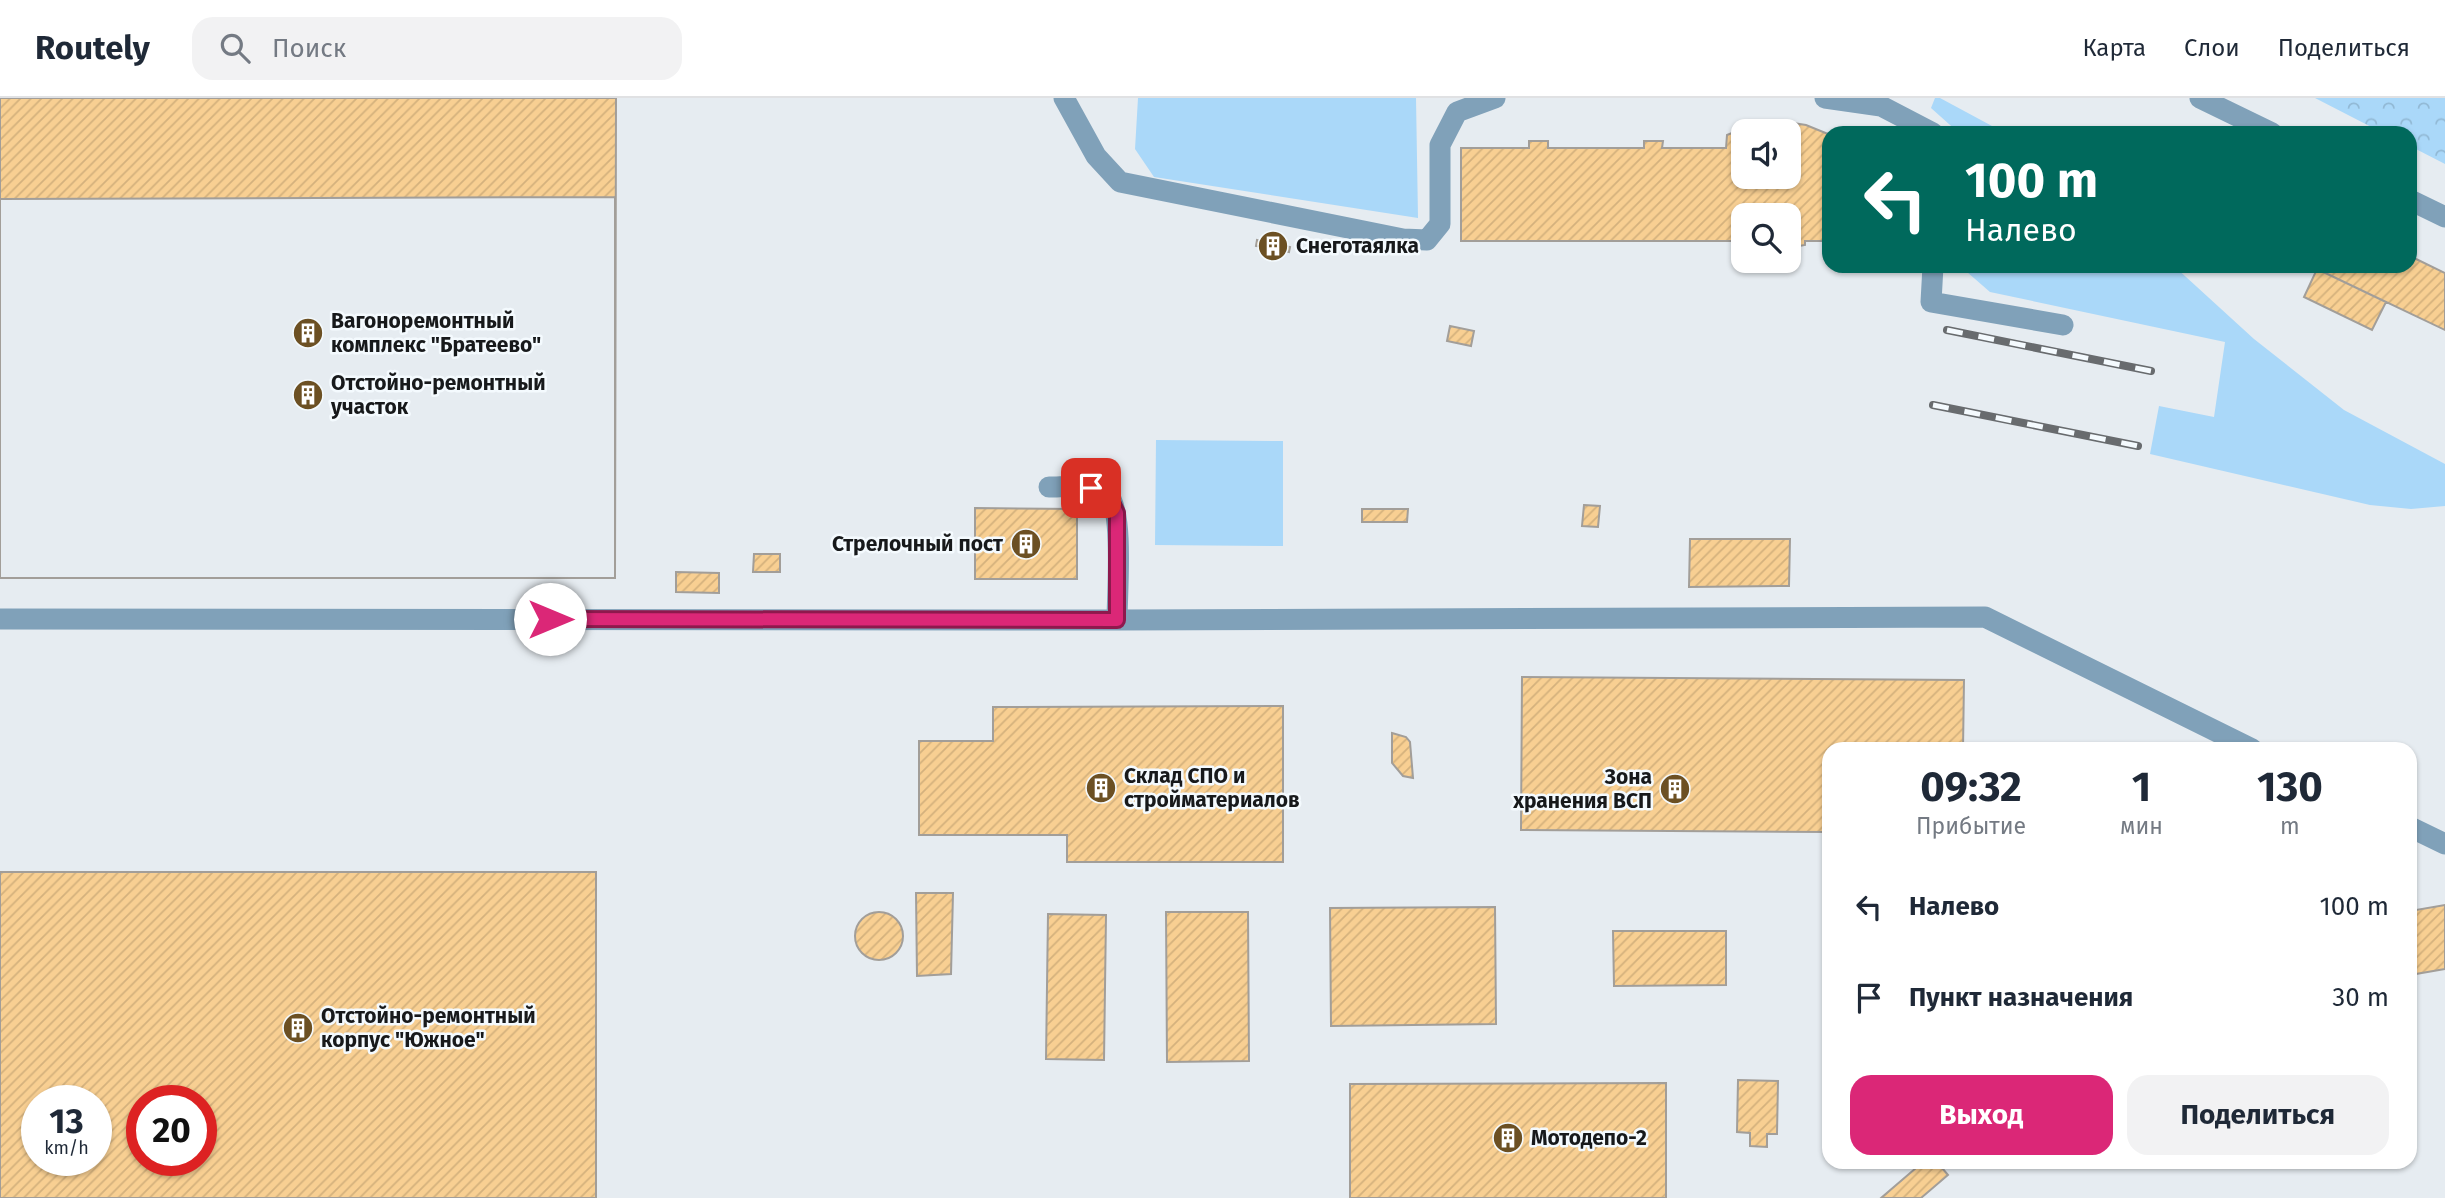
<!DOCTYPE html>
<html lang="ru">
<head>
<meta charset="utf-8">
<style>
	:root { --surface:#fff; --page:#f2f2f3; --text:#1f2937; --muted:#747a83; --line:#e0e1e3; --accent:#db2777 }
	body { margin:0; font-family:"Fira Sans",sans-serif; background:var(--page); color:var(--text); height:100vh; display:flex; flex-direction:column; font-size:26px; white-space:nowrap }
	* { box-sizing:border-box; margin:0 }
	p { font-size:23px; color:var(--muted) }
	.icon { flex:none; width:38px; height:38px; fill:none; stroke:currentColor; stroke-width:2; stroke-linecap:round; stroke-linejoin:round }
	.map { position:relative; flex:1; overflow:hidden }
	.sheet { position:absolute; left:1822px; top:644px; width:595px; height:427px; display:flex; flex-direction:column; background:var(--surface); border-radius:21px; box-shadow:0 2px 5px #0004 }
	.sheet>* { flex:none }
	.banner { position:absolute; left:1822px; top:28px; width:595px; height:147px; border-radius:21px; box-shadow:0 2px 5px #0004; background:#00695c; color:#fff; overflow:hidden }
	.controls { position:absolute; left:1731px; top:21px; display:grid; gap:14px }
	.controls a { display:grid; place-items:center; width:70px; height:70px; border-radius:14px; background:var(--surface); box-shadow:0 2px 5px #0004; font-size:35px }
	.speed { position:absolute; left:21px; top:987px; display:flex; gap:14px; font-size:35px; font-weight:700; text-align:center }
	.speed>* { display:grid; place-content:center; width:91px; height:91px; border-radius:50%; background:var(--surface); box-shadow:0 2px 5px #0004; line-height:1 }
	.speed small { font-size:18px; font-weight:400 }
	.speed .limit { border:10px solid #d22; background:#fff; color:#111 }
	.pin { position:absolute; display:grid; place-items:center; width:60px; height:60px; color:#fff; margin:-30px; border-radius:14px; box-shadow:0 4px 10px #0006 }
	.me { position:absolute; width:77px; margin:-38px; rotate:90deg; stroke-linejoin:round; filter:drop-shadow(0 0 5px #0008) }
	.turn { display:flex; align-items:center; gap:24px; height:147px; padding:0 28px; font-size:32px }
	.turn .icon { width:91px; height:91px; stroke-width:2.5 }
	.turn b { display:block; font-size:49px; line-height:60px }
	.eta { display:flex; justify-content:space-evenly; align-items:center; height:119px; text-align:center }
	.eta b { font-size:42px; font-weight:700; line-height:49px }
	.button { display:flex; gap:14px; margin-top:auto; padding:14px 28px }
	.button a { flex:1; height:80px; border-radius:21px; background:var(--accent); color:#fff; font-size:28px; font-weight:700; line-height:80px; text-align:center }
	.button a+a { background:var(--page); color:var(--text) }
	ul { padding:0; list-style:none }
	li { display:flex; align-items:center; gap:21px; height:91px; padding:0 28px }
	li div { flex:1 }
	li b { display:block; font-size:26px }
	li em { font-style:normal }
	header { display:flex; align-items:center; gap:42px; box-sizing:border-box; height:98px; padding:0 35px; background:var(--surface); border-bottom:2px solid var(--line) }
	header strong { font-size:33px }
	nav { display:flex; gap:38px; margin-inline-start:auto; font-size:24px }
	.search { width:490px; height:63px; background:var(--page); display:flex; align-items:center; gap:18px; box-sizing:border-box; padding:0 24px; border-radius:21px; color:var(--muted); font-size:26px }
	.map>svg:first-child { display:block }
	.green { fill:#aad8f9 }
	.forest { fill:url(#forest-crowns) }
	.building { fill:url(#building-hatch); stroke:#a29e99; stroke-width:2; fill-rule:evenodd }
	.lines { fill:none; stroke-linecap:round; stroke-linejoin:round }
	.minor { stroke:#80a1b9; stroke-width:21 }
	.rail-casing { stroke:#686b6e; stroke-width:8 }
	.rail { stroke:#f4fafe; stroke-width:5; stroke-dasharray:16; stroke-linecap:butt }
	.route-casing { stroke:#8e194d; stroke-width:18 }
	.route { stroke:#db2777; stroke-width:12 }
	.labels { text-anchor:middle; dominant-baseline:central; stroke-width:5; stroke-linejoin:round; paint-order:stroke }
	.poi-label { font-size:21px; font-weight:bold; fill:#17191b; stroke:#f4fafe; text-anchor:start }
</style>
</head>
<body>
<header>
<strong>Routely</strong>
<div class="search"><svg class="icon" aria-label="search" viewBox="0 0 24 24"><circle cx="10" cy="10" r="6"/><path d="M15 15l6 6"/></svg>Поиск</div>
<nav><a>Карта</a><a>Слои</a><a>Поделиться</a></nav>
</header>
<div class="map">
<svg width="2445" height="1100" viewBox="0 0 2445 1100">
	<defs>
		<pattern id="forest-crowns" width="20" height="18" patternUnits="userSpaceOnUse" patternTransform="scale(1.75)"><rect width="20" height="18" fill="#aad8f9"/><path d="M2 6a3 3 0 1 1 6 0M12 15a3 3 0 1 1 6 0" fill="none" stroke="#92b9d5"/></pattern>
		<pattern id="building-hatch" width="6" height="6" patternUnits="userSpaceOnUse" patternTransform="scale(1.75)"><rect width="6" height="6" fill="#f8cf92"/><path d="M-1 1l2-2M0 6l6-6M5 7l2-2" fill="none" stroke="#d4b17d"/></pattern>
	</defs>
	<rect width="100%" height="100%" fill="#e6ecf1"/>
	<path class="green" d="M 1138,0 L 1416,0 L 1418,120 L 1154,79 L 1135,51 Z
		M 1935,0 L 1940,0 L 2005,35 L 1959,35 L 1931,10 Z
		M 1966,168 L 2174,168 L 2254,241 L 2344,312 L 2445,366 L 2445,408 L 2411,411 L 2370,407 L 2150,356 L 2159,308 L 2214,319 L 2225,244 L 1990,194 L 1967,174 Z
		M 1156,342 L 1283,343 L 1283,448 L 1155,447 Z"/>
	<path class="forest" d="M 2315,0 L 2445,0 L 2445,66 L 2410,48 L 2410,35 L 2383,35 Z"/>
	<path class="building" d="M 0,0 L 616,0 L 615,480 L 0,480 Z
		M 1780,23 L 1806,27 L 1828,36 L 1829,143 L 1805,143 L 1805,147 L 1788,150 L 1788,117 L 1743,117 L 1743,143 L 1461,143 L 1461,50 L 1529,50 L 1529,43 L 1548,43 L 1548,50 L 1644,50 L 1644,43 L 1663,43 L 1662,50 L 1726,50 L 1727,37 L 1754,26 ZM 1743,33 L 1788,33 L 1788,79 L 1743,79 Z
		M 615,99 L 615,480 L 0,480 L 0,101 Z
		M 1257,142 L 1290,149 L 1289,154 L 1256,148 Z
		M 2410,158 L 2445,175 L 2445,232 L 2317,171 L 2319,168 L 2410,168 Z
		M 2317,171 L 2386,204 L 2372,232 L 2304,199 Z
		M 1450,228 L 1474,233 L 1471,248 L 1447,243 Z
		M 1584,407 L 1600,408 L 1598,429 L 1582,428 Z
		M 975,410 L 1077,411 L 1077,481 L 975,481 Z
		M 1362,411 L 1408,411 L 1407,424 L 1362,424 Z
		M 1690,441 L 1790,441 L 1789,488 L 1689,489 Z
		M 754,456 L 780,456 L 780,474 L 753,474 Z
		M 676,474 L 719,475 L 719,495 L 676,494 Z
		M 1522,579 L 1964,582 L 1963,651 L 1829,651 L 1829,734 L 1521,732 Z
		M 1283,608 L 1283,764 L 1067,764 L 1067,737 L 919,737 L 919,643 L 993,643 L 993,609 Z
		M 1392,635 L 1406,639 L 1410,644 L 1413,680 L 1403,678 L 1392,665 Z
		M 0,774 L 596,774 L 596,1100 L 0,1100 ZM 37,1003 L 96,1003 L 96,1062 L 37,1062 ZM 142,1003 L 201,1003 L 201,1062 L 142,1062 Z
		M 916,795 L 953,795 L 951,876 L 917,878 Z
		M 2445,807 L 2445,871 L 2410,877 L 2410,813 Z
		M 1495,809 L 1496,926 L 1331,928 L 1330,810 Z
		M855 838a24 24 0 1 1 48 0a24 24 0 1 1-48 0Z
		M 1166,814 L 1248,814 L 1249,963 L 1167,964 Z
		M 1048,816 L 1106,817 L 1104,962 L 1046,961 Z
		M 1613,833 L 1726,833 L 1726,887 L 1614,888 Z
		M 1738,982 L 1778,983 L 1777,1036 L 1767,1036 L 1767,1049 L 1750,1048 L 1750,1035 L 1737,1034 Z
		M 1666,985 L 1666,1100 L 1350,1100 L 1350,986 Z
		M 1923,1064 L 1937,1064 L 1948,1077 L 1921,1100 L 1881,1100 Z"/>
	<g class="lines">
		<path class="minor" d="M 1064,0 L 1096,58 L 1120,84 L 1403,141 L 1427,142 L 1440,126 L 1440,47 L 1457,14 L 1495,0
			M 1825,0 L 1881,8 L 1933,35
			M 2200,0 L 2272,35
			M 2410,102 L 2445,119
			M 1933,168 L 1931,204 L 2063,227
			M 0,521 L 1117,522 C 1117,497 1124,412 1108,397 C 1094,385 1067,389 1049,389
			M 1117,522 L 1985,519 L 2252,651
			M 2410,729 L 2445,746"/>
		<g class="rail-casing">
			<path id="rail" d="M 1947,232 L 2151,273
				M 1933,307 L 2138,348"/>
		</g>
		<use href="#rail" class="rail"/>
	</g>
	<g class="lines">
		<g class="route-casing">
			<path id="route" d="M 550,521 L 1117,522 L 1117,415 L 1109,398 L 1091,390"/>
		</g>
		<use href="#route" class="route"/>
	</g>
	<defs>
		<g id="building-disc" transform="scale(1.575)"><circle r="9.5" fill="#6c5023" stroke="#f4fafe"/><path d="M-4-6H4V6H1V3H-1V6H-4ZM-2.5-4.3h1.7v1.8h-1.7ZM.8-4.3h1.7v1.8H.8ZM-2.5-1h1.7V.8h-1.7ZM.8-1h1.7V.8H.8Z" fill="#fff"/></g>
	</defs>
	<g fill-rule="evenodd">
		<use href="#building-disc" x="1273" y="148"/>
		<use href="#building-disc" x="308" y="235"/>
		<use href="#building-disc" x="308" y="297"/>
		<use href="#building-disc" x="1026" y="446"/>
		<use href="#building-disc" x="1101" y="690"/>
		<use href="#building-disc" x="1675" y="691"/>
		<use href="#building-disc" x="298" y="930"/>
		<use href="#building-disc" x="1508" y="1040"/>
	</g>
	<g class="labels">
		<g class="poi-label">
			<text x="1296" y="148">Снеготаялка</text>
			<text x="331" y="223">Вагоноремонтный<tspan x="331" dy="24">комплекс "Братеево"</tspan></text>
			<text x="331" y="285">Отстойно-ремонтный<tspan x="331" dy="24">участок</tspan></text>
			<text x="1003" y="446" text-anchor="end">Стрелочный пост</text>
			<text x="1124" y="678">Склад СПО и<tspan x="1124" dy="24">стройматериалов</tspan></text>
			<text x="1652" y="679" text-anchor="end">Зона<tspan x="1652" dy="24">хранения ВСП</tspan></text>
			<text x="321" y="918">Отстойно-ремонтный<tspan x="321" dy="24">корпус "Южное"</tspan></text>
			<text x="1531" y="1040">Мотодепо-2</text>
		</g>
	</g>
</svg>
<div class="controls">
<a><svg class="icon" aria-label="sound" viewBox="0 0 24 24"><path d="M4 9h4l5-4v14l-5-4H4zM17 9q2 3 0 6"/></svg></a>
<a><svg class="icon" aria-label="search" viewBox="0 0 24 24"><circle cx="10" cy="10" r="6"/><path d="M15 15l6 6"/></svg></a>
</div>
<div class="speed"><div>13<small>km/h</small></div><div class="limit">20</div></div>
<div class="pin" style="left:1091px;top:390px;background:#d93025"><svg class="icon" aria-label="arrive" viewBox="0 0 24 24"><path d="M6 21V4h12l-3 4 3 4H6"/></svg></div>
<svg class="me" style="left:550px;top:521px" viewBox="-20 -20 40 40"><circle r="19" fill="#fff"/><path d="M0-13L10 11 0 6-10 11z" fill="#db2777"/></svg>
<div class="banner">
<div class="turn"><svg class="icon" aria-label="left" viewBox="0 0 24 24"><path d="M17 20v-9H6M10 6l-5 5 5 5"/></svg><div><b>100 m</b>Налево</div></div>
</div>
<section class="sheet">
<div class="eta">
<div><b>09:32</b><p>Прибытие</p></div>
<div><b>1</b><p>мин</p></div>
<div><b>130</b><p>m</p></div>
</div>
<ul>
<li><svg class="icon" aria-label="left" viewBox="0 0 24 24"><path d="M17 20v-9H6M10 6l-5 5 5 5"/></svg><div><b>Налево</b></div><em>100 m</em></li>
<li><svg class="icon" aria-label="arrive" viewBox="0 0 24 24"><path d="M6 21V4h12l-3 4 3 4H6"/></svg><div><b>Пункт назначения</b></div><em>30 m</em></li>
</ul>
<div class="button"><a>Выход</a><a>Поделиться</a></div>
</section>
</div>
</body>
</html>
